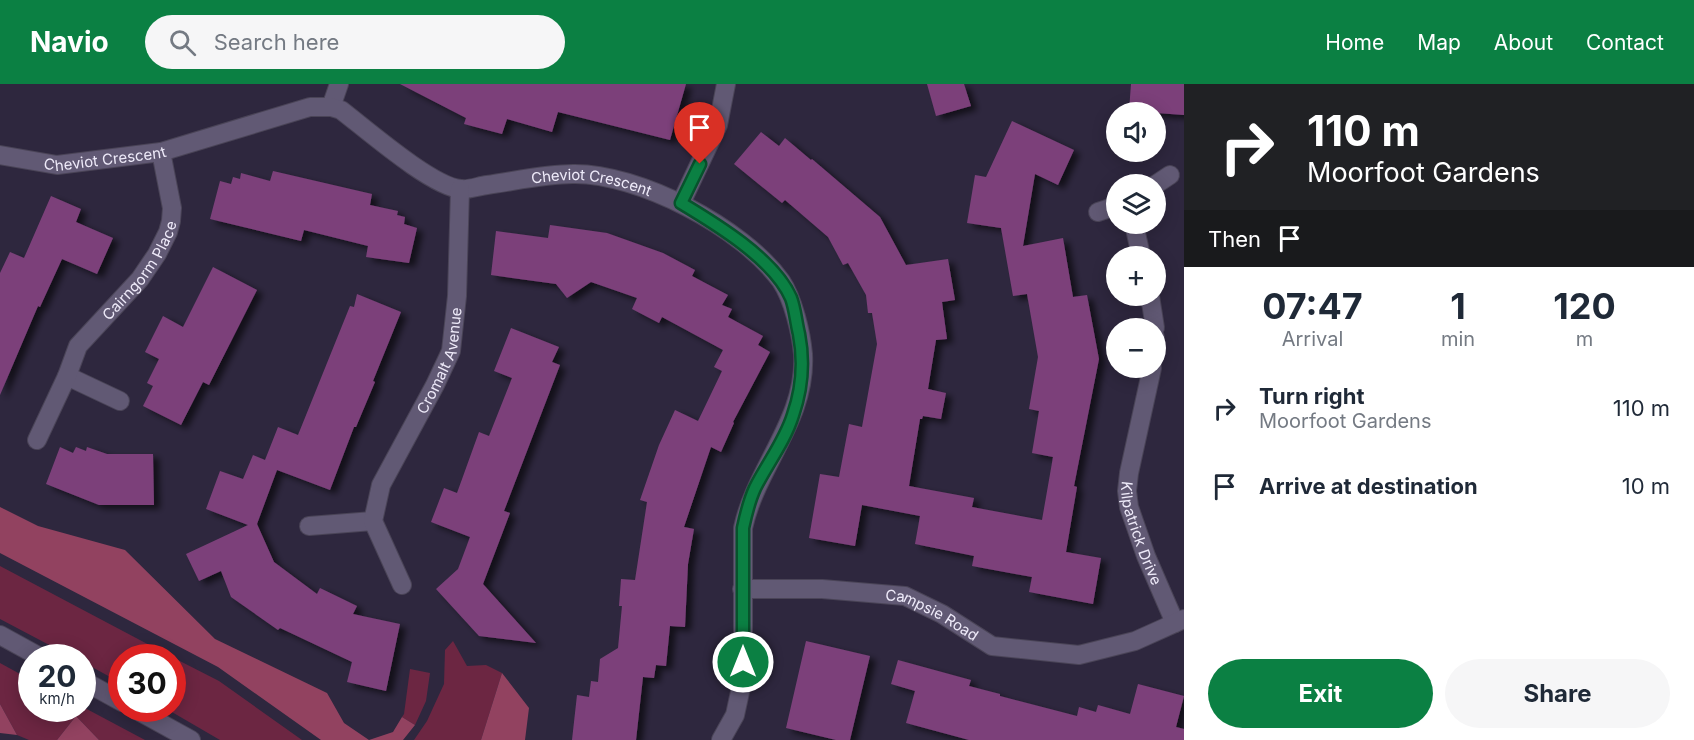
<!DOCTYPE html>
<html lang="en">
<head>
<meta charset="utf-8">
<style>
	:root { --surface:#fff; --page:#f6f6f7; --text:#1f2937; --muted:#747a83; --accent:#0b8043 }
	body { margin:0; font-family:Inter,sans-serif; background:var(--page); color:var(--text); height:100vh; display:flex; flex-direction:column; font-size:22px; white-space:nowrap }
	* { box-sizing:border-box; margin:0 }
	p { font-size:20px; color:var(--muted) }
	.icon { flex:none; width:33px; height:33px; fill:none; stroke:currentColor; stroke-width:2; stroke-linecap:round; stroke-linejoin:round }
	.map { position:relative; flex:1; overflow:hidden }
	.sheet { display:flex; flex-direction:column; background:var(--surface); width:510px }
	.sheet>* { flex:none }
	.guide { background:#202124; color:#fff; overflow:hidden }
	.buttons { position:absolute; left:1106px; top:18px; display:grid; gap:12px }
	.buttons a { display:grid; place-items:center; width:60px; height:60px; border-radius:50%; background:var(--surface); box-shadow:0 3px 15px #0003; font-size:30px }
	.speed { position:absolute; left:18px; top:560px; display:flex; gap:12px; font-size:30px; font-weight:700; text-align:center }
	.speed>* { display:grid; place-content:center; width:78px; height:78px; border-radius:50%; background:var(--surface); box-shadow:0 3px 15px #0003; line-height:1 }
	.speed small { font-size:15px; font-weight:400 }
	.speed .limit { border:9px solid #d22; background:#fff; color:#111 }
	.pin { position:absolute; display:grid; place-items:center; width:51px; height:51px; color:#fff; margin:-62px -26px; border-radius:50% 50% 50% 0; rotate:-45deg; box-shadow:0 0 6px #0007 }
	.pin .icon { rotate:45deg }
	.me { position:absolute; width:66px; margin:-33px; rotate:0deg; stroke-linejoin:round; filter:drop-shadow(0 0 4px #0008) }
	.turn { display:flex; align-items:center; gap:21px; height:126px; padding:0 24px; font-size:27px }
	.turn .icon { width:78px; height:78px; stroke-width:2.5 }
	.turn b { display:block; font-size:42px; line-height:51px }
	.then { display:flex; align-items:center; height:57px; padding:0 24px; background:#0003; gap:12px; font-size:22px }
	.eta { display:flex; justify-content:space-evenly; align-items:center; height:102px; text-align:center }
	.eta b { font-size:36px; font-weight:700; line-height:42px }
	.action { display:flex; gap:12px; margin-top:auto; padding:12px 24px }
	.action a { flex:1; height:69px; border-radius:36px; background:var(--accent); color:#fff; font-size:24px; font-weight:700; line-height:69px; text-align:center }
	.action a+a { background:var(--page); color:var(--text) }
	ul { padding:0; list-style:none }
	li { display:flex; align-items:center; gap:18px; height:78px; padding:0 24px }
	li div { flex:1 }
	li b { display:block; font-size:22px }
	li em { font-style:normal }
	header { display:flex; align-items:center; gap:36px; box-sizing:border-box; height:84px; padding:0 30px; background:var(--accent); color:#fff }
	header strong { font-size:28px }
	nav { display:flex; gap:33px; margin-inline-start:auto; font-size:21px }
	.search { width:420px; height:54px; background:var(--page); display:flex; align-items:center; gap:15px; box-sizing:border-box; padding:0 21px; border-radius:33px; color:var(--muted); font-size:22px }
	main { display:flex; flex:1; min-height:0 }
	.map>svg:first-child { display:block }
	.green { fill:#6c2642 }
	.forest { fill:#924260 }
	.building { fill:#7c417a; filter:url(#shadow) }
	.lines { fill:none; stroke-linecap:round; stroke-linejoin:round }
	.minor-casing { stroke:#4a4457; stroke-width:20 }
	.minor { stroke:#615974; stroke-width:18 }
	.route-casing { stroke:#07532c; stroke-width:15 }
	.route { stroke:#0b8043; stroke-width:10 }
	.labels { text-anchor:middle; dominant-baseline:central; stroke-width:6; stroke-linejoin:round; paint-order:stroke }
	.street-label { font-size:15px; fill:#eeeaf9; stroke:#15121c }
</style>
</head>
<body>
<header>
<strong>Navio</strong>
<div class="search"><svg class="icon" aria-label="search" viewBox="0 0 24 24"><circle cx="10" cy="10" r="6"/><path d="M15 15l6 6"/></svg>Search here</div>
<nav><a>Home</a><a>Map</a><a>About</a><a>Contact</a></nav>
</header>
<main>
<div class="map">
<svg width="1184" height="656" viewBox="0 0 1184 656">
	<defs>
		<filter id="shadow"><feDropShadow dx="6" dy="4" stdDeviation="3" flood-color="#0009"/></filter>
	</defs>
	<rect width="100%" height="100%" fill="#2e273e"/>
	<path class="green" d="M 0,482 L 172,573 L 122,573 L 121,599 L 83,578 L 82,573 L 72,573 L 0,535 Z
		M 453,557 L 467,582 L 486,581 L 502,589 L 481,656 L 414,656 L 427,637 L 444,600 L 445,566 Z
		M 172,573 L 219,597 L 302,656 L 220,656 L 165,624 L 172,624 Z
		M 0,579 L 31,596 L 32,624 L 83,623 L 145,656 L 99,656 L 76,632 L 57,656 L 29,656 L 17,651 L 0,620 Z
		M 410,585 L 430,589 L 426,617 L 415,641 L 402,633 L 404,630 Z"/>
	<path class="forest" d="M 0,423 L 38,442 L 125,466 L 215,555 L 327,609 L 344,639 L 369,656 L 393,648 L 402,633 L 415,641 L 403,656 L 321,656 L 218,583 L 0,469 Z
		M 502,589 L 529,624 L 525,656 L 481,656 Z
		M 0,620 L 17,651 L 0,649 Z
		M 76,632 L 99,656 L 57,656 Z"/>
	<path class="building" d="M 400,0 L 686,0 L 670,56 L 558,28 L 552,48 L 507,35 L 502,50 L 464,40 L 466,34 Z
		M 927,0 L 964,0 L 971,22 L 936,32 Z
		M 1131,0 L 1184,0 L 1184,31 L 1129,27 Z
		M 1012,37 L 1074,66 L 1058,101 L 1035,90 L 1023,162 L 1063,154 L 1073,213 L 1087,211 L 1099,275 L 1074,402 L 1077,403 L 1066,468 L 1101,474 L 1093,520 L 1029,508 L 1032,493 L 972,482 L 974,472 L 915,460 L 920,432 L 862,421 L 855,462 L 809,454 L 820,390 L 839,393 L 849,340 L 862,343 L 877,260 L 872,229 L 868,229 L 866,211 L 848,179 L 843,181 L 828,153 L 785,116 L 782,119 L 734,80 L 761,48 L 779,62 L 785,54 L 811,76 L 812,75 L 880,133 L 906,181 L 948,175 L 955,216 L 942,218 L 947,255 L 936,256 L 928,305 L 946,309 L 941,335 L 923,332 L 922,335 L 920,335 L 909,402 L 974,414 L 972,423 L 1042,436 L 1053,373 L 1032,369 L 1039,327 L 1029,325 L 1038,273 L 1027,210 L 1013,212 L 1001,144 L 967,139 L 975,91 L 986,93 Z
		M 273,87 L 372,110 L 370,121 L 398,127 L 397,131 L 405,133 L 404,140 L 417,144 L 409,179 L 366,173 L 368,162 L 304,146 L 301,157 L 210,135 L 220,97 L 231,100 L 233,93 L 240,95 L 241,89 L 270,97 Z
		M 51,112 L 81,125 L 76,138 L 113,154 L 97,190 L 62,175 L 40,223 L 38,222 L 0,311 L 0,189 L 10,168 L 24,174 Z
		M 550,141 L 607,149 L 663,169 L 695,186 L 692,192 L 728,211 L 722,221 L 732,225 L 728,233 L 763,252 L 758,261 L 770,268 L 733,338 L 734,339 L 721,368 L 711,363 L 684,443 L 694,445 L 688,480 L 685,543 L 670,542 L 666,582 L 656,581 L 654,594 L 643,593 L 636,656 L 572,656 L 577,611 L 589,613 L 591,597 L 598,598 L 600,575 L 618,564 L 622,522 L 619,522 L 621,495 L 635,496 L 647,418 L 640,416 L 659,361 L 675,326 L 698,337 L 722,287 L 714,283 L 723,266 L 662,233 L 659,239 L 632,225 L 637,214 L 591,198 L 567,214 L 556,200 L 491,191 L 496,147 L 548,154 Z
		M 213,183 L 257,206 L 209,301 L 203,298 L 181,341 L 143,322 L 153,302 L 147,299 L 159,275 L 145,268 L 163,232 L 183,243 Z
		M 357,210 L 401,228 L 373,297 L 375,298 L 356,343 L 354,343 L 330,406 L 277,386 L 257,440 L 274,478 L 317,510 L 320,504 L 357,522 L 353,530 L 400,540 L 386,607 L 347,598 L 352,578 L 280,544 L 278,546 L 231,513 L 221,487 L 199,497 L 186,470 L 248,441 L 206,425 L 220,387 L 243,395 L 253,371 L 265,376 L 278,343 L 298,351 L 350,222 L 354,223 Z
		M 511,244 L 559,263 L 552,278 L 560,281 L 504,427 L 510,429 L 483,500 L 536,559 L 479,552 L 436,505 L 458,485 L 470,453 L 431,438 L 444,404 L 457,409 L 479,348 L 489,352 L 512,294 L 494,287 Z
		M 60,363 L 73,369 L 76,363 L 86,367 L 87,363 L 107,370 L 153,370 L 154,421 L 99,421 L 46,400 Z
		M 806,557 L 870,572 L 850,656 L 836,656 L 786,644 Z
		M 898,576 L 971,596 L 969,602 L 1000,610 L 1000,612 L 1077,632 L 1079,623 L 1096,628 L 1098,621 L 1130,630 L 1138,600 L 1184,612 L 1176,643 L 1184,645 L 1184,656 L 969,656 L 906,639 L 915,607 L 891,600 Z"/>
	<g class="lines">
		<g class="minor-casing">
			<g id="minor">
				<path d="M 331,23 L 339,0"/>
				<path id="s1" d="M 0,71 L 57,81 L 161,68 L 310,23 L 331,23 L 341,26 C 366,45 432,103 461,105 C 469,106 479,102 487,101 C 515,97 545,90 573,90 C 638,89 742,143 781,197 C 793,215 801,248 803,270 C 807,335 756,383 743,444 L 743,594 L 735,631 L 721,656"/>
				<path d="M 1155,101 L 1170,91"/>
				<path d="M 681,119 L 718,41 L 726,0"/>
				<path d="M 1098,128 L 1116,122"/>
				<path d="M 1134,140 L 1141,172"/>
				<path d="M 1150,212 L 1155,244"/>
				<path d="M 1155,253 L 1155,270"/>
				<path id="s2" d="M 1152,284 L 1129,389 L 1127,407 L 1129,423 L 1146,472 L 1175,539"/>
				<path d="M 67,292 L 120,317"/>
				<path id="s3" d="M 37,356 L 67,292 L 78,262 L 140,195 L 157,170 L 168,148 L 171,137 L 172,124 L 161,68"/>
				<path d="M 309,442 L 373,437"/>
				<path id="s4" d="M 402,501 L 373,437 L 381,401 L 435,301 L 451,267 L 457,212 L 460,105"/>
				<path id="s5" d="M 742,505 L 822,505 L 905,512 L 942,530 L 992,562 L 1079,571 L 1135,557 L 1184,535"/>
				<path d="M 0,551 L 40,573"/>
				<path d="M 82,596 L 122,618"/>
				<path d="M 133,624 L 191,656"/>
			</g>
		</g>
		<use href="#minor" class="minor"/>
	</g>
	<g class="lines">
		<g class="route-casing">
			<path id="route" d="M 700,80 L 681,119 C 716,140 774,175 791,214 C 795,224 796,238 799,250 C 804,276 802,305 793,331 C 785,357 767,380 755,404 C 749,417 746,430 743,444 L 743,578"/>
		</g>
		<use href="#route" class="route"/>
	</g>
	<g class="labels">
		<g class="street-label">
			<text stroke="none"><textPath href="#s1" startOffset="106">Cheviot Crescent</textPath></text>
			<text stroke="none"><textPath href="#s1" startOffset="627">Cheviot Crescent</textPath></text>
			<text stroke="none"><textPath href="#s3" startOffset="201">Cairngorm Place</textPath></text>
			<text stroke="none"><textPath href="#s4" startOffset="246">Cromalt Avenue</textPath></text>
			<text stroke="none"><textPath href="#s2" startOffset="170">Kilpatrick Drive</textPath></text>
			<text stroke="none"><textPath href="#s5" startOffset="195">Campsie Road</textPath></text>
		</g>
	</g>
</svg>
<div class="buttons">
<a><svg class="icon" aria-label="sound" viewBox="0 0 24 24"><path d="M4 9h4l5-4v14l-5-4H4zM17 9q2 3 0 6"/></svg></a>
<a><svg class="icon" aria-label="layers" viewBox="0 0 24 24"><path d="M12 4l9 5-9 5-9-5zM3 14l9 5 9-5"/></svg></a>
<a>+</a>
<a>−</a>
</div>
<div class="speed"><div>20<small>km/h</small></div><div class="limit">30</div></div>
<div class="pin" style="left:700px;top:80px;background:#d93025"><svg class="icon" aria-label="arrive" viewBox="0 0 24 24"><path d="M6 21V4h12l-3 4 3 4H6"/></svg></div>
<svg class="me" style="left:743px;top:578px" viewBox="-20 -20 40 40"><circle r="17" fill="#0b8043" stroke="#fff" stroke-width="3"/><path d="M0-11L8 9 0 5-8 9z" fill="#fff"/></svg>
</div>
<section class="sheet">
<div class="guide">
<div class="turn"><svg class="icon" aria-label="right" viewBox="0 0 24 24"><path d="M7 20v-9h11M14 6l5 5-5 5"/></svg><div><b>110 m</b>Moorfoot Gardens</div></div>
<div class="then">Then<svg class="icon" aria-label="arrive" viewBox="0 0 24 24"><path d="M6 21V4h12l-3 4 3 4H6"/></svg></div>
</div>
<div class="eta">
<div><b>07:47</b><p>Arrival</p></div>
<div><b>1</b><p>min</p></div>
<div><b>120</b><p>m</p></div>
</div>
<ul>
<li><svg class="icon" aria-label="right" viewBox="0 0 24 24"><path d="M7 20v-9h11M14 6l5 5-5 5"/></svg><div><b>Turn right</b><p>Moorfoot Gardens</p></div><em>110 m</em></li>
<li><svg class="icon" aria-label="arrive" viewBox="0 0 24 24"><path d="M6 21V4h12l-3 4 3 4H6"/></svg><div><b>Arrive at destination</b></div><em>10 m</em></li>
</ul>
<div class="action"><a>Exit</a><a>Share</a></div>
</section>
</main>
</body>
</html>
